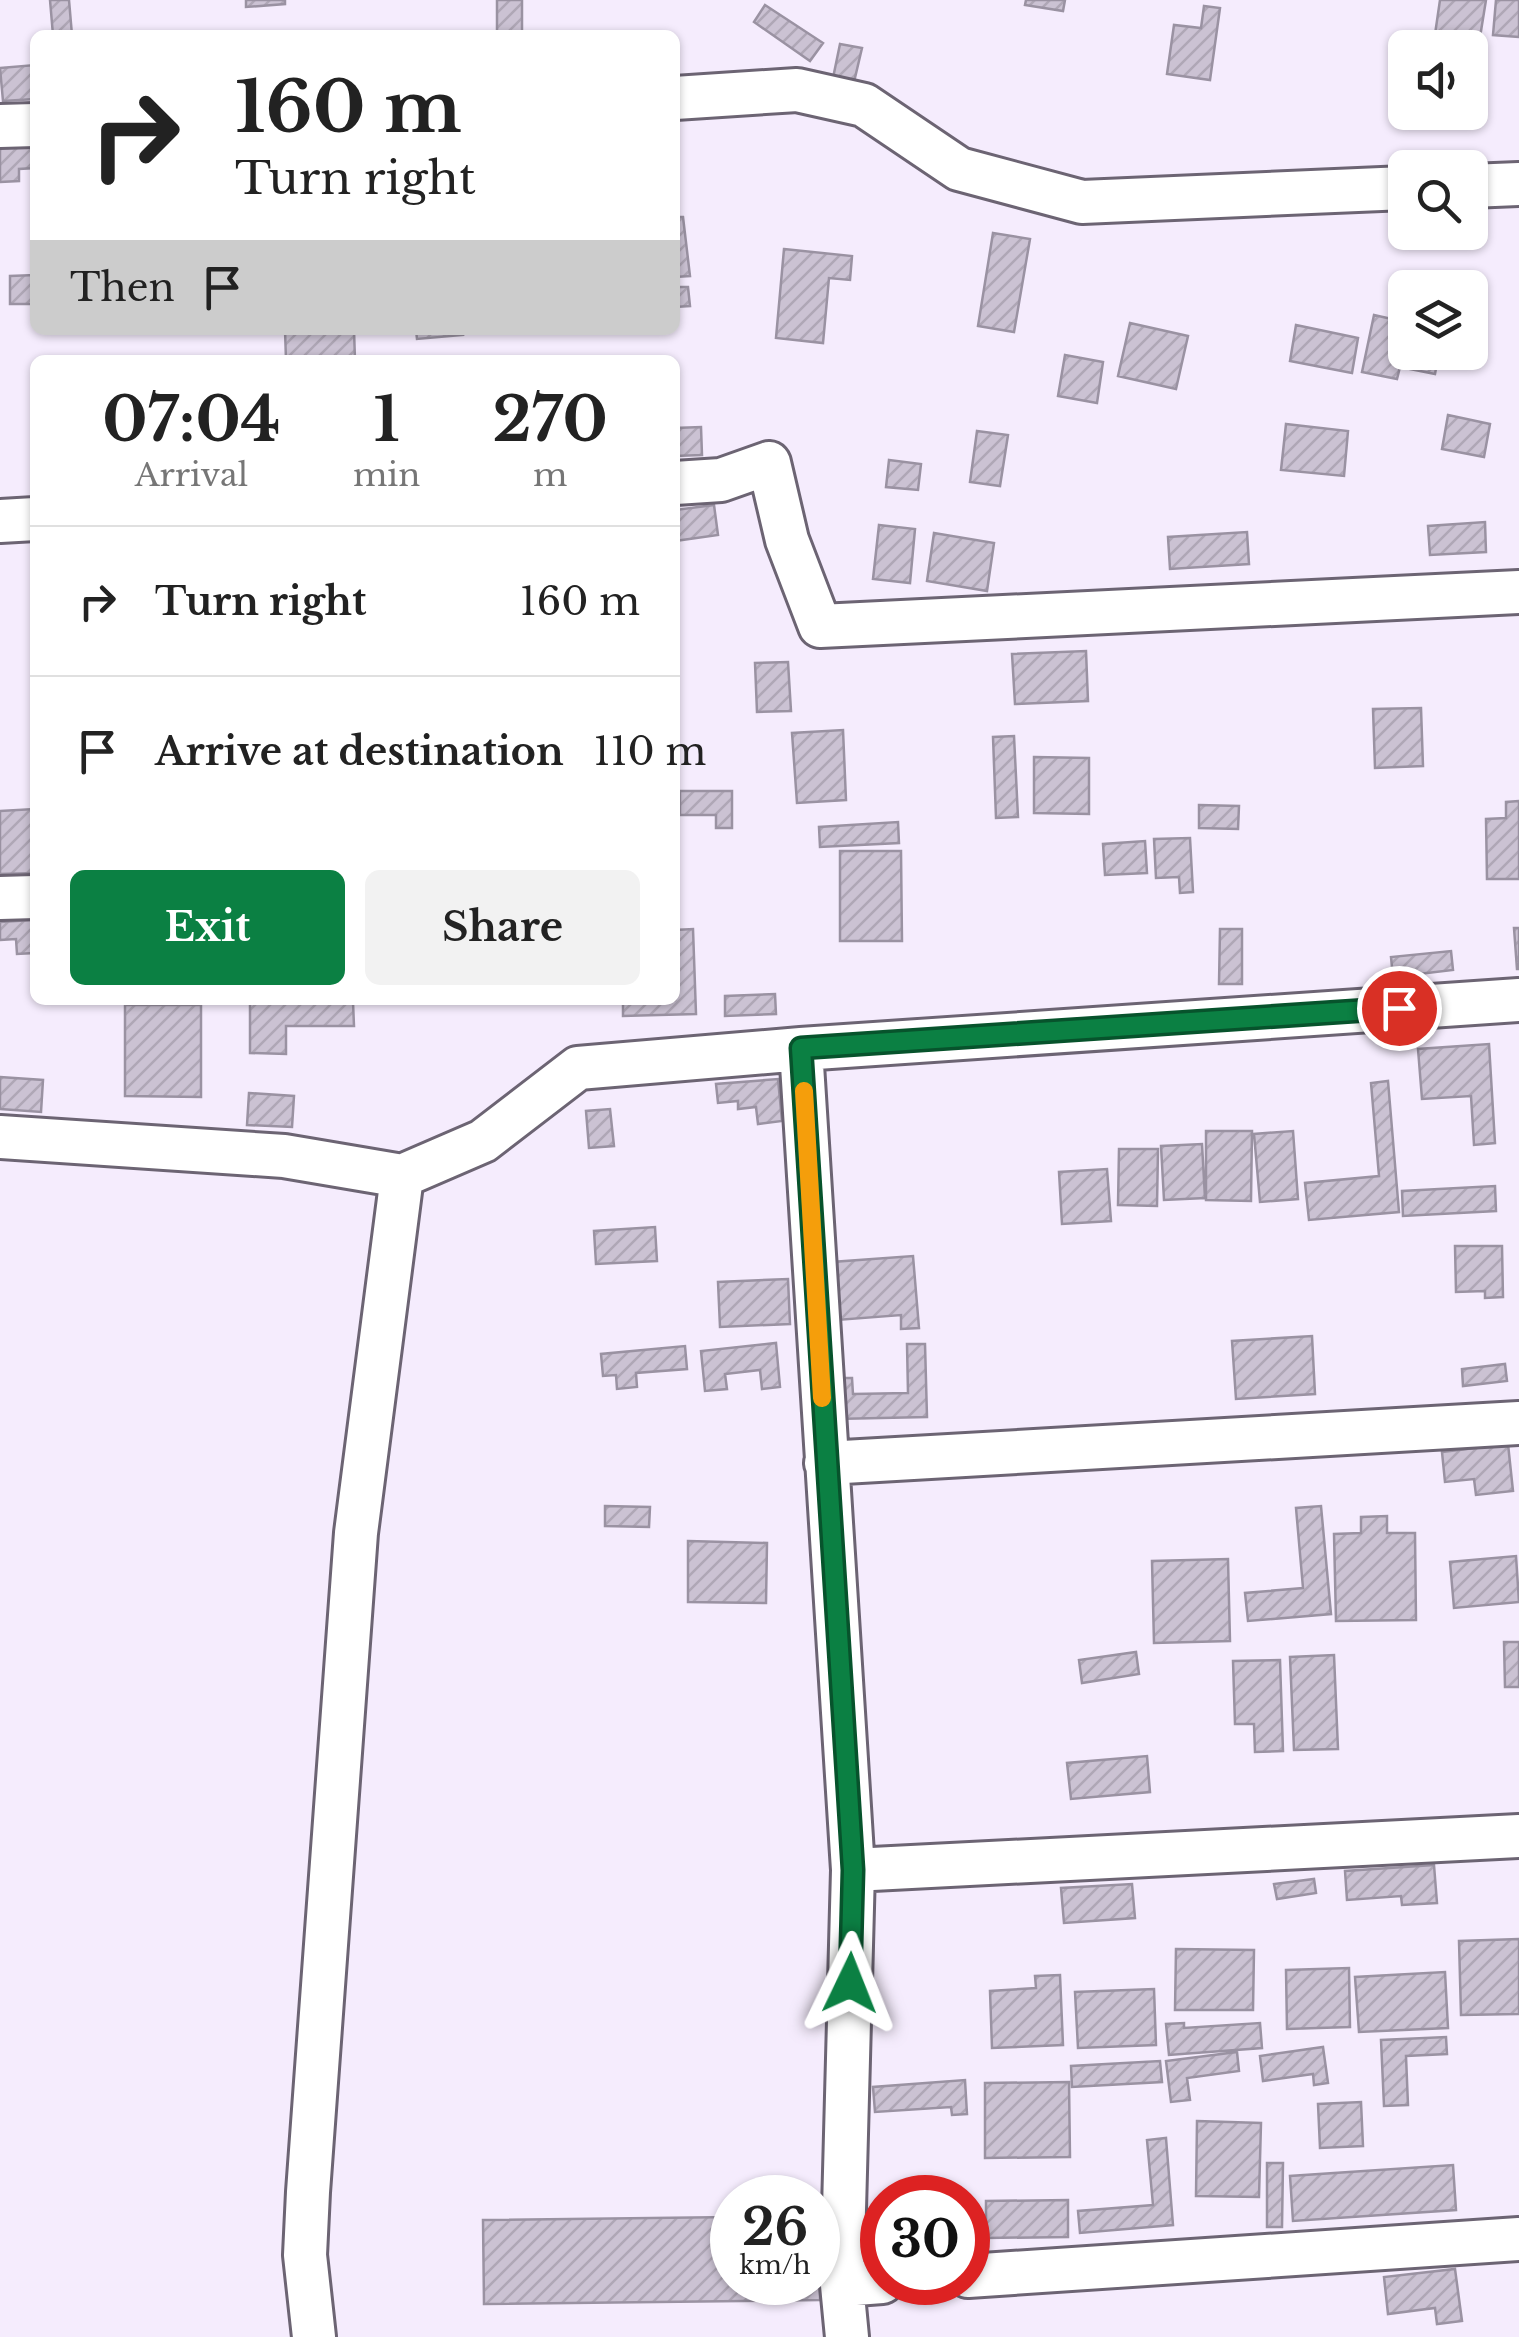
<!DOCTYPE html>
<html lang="en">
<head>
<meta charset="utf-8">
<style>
	:root { --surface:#fff; --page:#f2f2f2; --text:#222; --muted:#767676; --line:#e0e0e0; --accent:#0b8043 }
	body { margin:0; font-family:"Libre Baskerville",serif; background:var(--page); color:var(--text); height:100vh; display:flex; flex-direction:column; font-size:38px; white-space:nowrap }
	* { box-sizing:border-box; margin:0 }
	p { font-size:32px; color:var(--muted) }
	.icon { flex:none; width:55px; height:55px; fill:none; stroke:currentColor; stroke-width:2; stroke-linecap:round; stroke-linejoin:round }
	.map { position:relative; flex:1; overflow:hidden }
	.drawer { position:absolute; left:30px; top:355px; width:650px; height:650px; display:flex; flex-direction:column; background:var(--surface); border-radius:15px; box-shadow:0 2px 8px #0004 }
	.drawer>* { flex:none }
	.banner { position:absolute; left:30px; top:30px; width:650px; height:305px; border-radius:15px; box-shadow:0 2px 8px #0004; background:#fff; color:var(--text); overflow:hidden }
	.buttons { position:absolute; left:1388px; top:30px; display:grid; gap:20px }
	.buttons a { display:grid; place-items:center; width:100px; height:100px; border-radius:15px; background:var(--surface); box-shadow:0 2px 8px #0004; font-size:50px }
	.speed { position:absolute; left:710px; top:2175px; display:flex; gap:20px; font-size:50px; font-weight:700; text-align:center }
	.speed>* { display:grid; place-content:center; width:130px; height:130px; border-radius:50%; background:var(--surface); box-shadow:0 2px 8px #0004; line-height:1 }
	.speed small { font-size:25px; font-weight:400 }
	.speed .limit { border:15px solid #d22; background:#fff; color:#111 }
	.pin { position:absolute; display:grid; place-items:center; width:85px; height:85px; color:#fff; margin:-42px; border:5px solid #fff; border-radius:50%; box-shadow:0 2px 10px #0007 }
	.me { position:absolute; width:110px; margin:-55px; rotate:2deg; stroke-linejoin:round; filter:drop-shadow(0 0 8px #0008) }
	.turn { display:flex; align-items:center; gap:35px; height:210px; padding:0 40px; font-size:45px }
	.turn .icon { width:130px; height:130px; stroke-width:2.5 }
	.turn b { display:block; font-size:70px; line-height:85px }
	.then { display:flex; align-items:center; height:95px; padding:0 40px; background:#0003; gap:20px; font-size:38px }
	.eta { display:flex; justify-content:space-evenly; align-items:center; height:170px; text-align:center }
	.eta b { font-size:60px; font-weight:800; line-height:70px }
	.button { display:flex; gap:20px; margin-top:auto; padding:20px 40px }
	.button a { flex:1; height:115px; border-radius:15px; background:var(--accent); color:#fff; font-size:40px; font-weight:800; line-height:115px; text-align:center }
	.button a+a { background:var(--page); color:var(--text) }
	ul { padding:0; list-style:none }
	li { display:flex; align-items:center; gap:30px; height:150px; padding:0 40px; border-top:2px solid var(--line) }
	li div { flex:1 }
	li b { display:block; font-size:38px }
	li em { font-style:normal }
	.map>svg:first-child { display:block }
	.building { fill:url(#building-hatch); stroke:#9a92a2; stroke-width:2.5 }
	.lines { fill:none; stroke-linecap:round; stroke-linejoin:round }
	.minor-casing { stroke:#6c6473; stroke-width:48 }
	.minor { stroke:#fff; stroke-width:42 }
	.route-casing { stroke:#07532c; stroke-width:25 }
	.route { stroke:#0b8043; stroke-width:18 }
	.slow { stroke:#f59e0b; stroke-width:18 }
</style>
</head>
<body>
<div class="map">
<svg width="1519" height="2337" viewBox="0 0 1519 2337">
	<defs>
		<pattern id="building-hatch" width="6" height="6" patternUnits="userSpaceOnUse" patternTransform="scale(2.5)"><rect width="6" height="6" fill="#cbc2d3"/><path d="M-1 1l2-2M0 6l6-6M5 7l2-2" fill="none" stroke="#afa7b6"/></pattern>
	</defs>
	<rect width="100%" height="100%" fill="#f5ecfd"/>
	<path class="building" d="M 50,0 L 69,0 L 72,35 L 53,35 Z
		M 246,0 L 285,0 L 285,4 L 246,7 Z
		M 497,0 L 522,0 L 522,35 L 497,35 Z
		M 1026,0 L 1065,0 L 1063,11 L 1025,5 Z
		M 1440,0 L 1486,0 L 1476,62 L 1470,61 L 1470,48 L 1433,48 Z
		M 1496,0 L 1519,0 L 1519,37 L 1493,35 Z
		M 765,5 L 823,43 L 810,61 L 754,22 Z
		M 1204,6 L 1220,8 L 1210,80 L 1167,74 L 1174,25 L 1201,28 Z
		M 840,44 L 862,48 L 854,82 L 833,78 Z
		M 35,65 L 35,99 L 3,101 L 0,68 Z
		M 35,145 L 35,168 L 19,169 L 19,181 L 0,182 L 0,146 Z
		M 675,217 L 683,217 L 690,276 L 675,277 Z
		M 993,233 L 1030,239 L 1014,332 L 978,326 Z
		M 784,249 L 852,256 L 850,280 L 829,278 L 823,343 L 776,338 Z
		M 35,275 L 35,304 L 10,304 L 10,276 Z
		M 675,287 L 688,287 L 690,306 L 675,307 Z
		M 1374,315 L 1405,322 L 1405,352 L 1439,352 L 1435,374 L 1400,367 L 1397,379 L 1362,372 Z
		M 1130,323 L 1188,336 L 1176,389 L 1118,376 Z
		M 1296,325 L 1358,338 L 1352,373 L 1290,361 Z
		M 285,330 L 354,330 L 355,360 L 286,360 Z
		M 416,330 L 462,330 L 463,335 L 417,339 Z
		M 1065,355 L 1103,362 L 1097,403 L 1058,396 Z
		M 1448,415 L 1490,424 L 1484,457 L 1442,449 Z
		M 1286,424 L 1348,431 L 1344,476 L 1281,470 Z
		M 701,427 L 702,455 L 675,456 L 675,428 Z
		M 977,431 L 1008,435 L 1000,486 L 970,482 Z
		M 889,460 L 921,464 L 918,490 L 886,487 Z
		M 714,505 L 718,535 L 675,541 L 675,510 Z
		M 1485,522 L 1486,552 L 1430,555 L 1428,526 Z
		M 879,525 L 915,529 L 910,583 L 873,579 Z
		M 1247,532 L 1249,564 L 1170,569 L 1168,537 Z
		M 934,533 L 994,543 L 987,591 L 927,581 Z
		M 1086,651 L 1088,701 L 1015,704 L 1012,654 Z
		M 788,662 L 791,711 L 757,712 L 755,663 Z
		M 1421,708 L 1423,766 L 1375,768 L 1373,709 Z
		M 843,730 L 846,800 L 797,803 L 792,733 Z
		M 1014,736 L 1018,817 L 996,818 L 993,737 Z
		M 1034,757 L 1089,758 L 1089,814 L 1034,813 Z
		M 680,791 L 732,791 L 732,828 L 716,828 L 716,815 L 680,815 Z
		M 1519,801 L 1519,879 L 1487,879 L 1486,819 L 1506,818 L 1506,802 Z
		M 1199,805 L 1239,806 L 1238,829 L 1199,828 Z
		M 34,809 L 35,873 L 0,874 L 0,811 Z
		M 898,822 L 899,843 L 820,847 L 819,827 Z
		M 1190,838 L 1193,892 L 1180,893 L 1179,877 L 1156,878 L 1154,839 Z
		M 1145,841 L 1147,873 L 1105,875 L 1103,844 Z
		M 840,851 L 901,851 L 902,941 L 840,941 Z
		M 33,920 L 34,953 L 17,954 L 16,939 L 0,940 L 0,922 Z
		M 1514,928 L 1519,928 L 1519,969 L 1517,969 Z
		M 693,929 L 696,1014 L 623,1016 L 623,1000 L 675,1000 L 675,930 Z
		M 1220,929 L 1242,929 L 1242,984 L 1219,984 Z
		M 1451,951 L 1453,970 L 1393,977 L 1391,957 Z
		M 775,994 L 776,1014 L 725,1016 L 725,996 Z
		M 387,1000 L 425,1000 L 425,1003 Z
		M 250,1002 L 353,1002 L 354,1026 L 286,1026 L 286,1054 L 250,1053 Z
		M 125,1005 L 201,1005 L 201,1097 L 125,1096 Z
		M 1489,1044 L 1495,1143 L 1474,1145 L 1471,1096 L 1422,1099 L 1418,1049 Z
		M 0,1077 L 43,1080 L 41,1112 L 0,1109 Z
		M 778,1079 L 782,1121 L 758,1124 L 756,1107 L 738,1109 L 738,1101 L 718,1103 L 716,1084 Z
		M 1388,1081 L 1399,1212 L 1309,1220 L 1305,1183 L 1379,1176 L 1371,1083 Z
		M 249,1093 L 294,1096 L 292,1127 L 247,1125 Z
		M 610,1109 L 614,1146 L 589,1148 L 586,1111 Z
		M 1206,1131 L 1252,1131 L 1251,1201 L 1206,1200 Z
		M 1293,1131 L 1298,1199 L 1260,1202 L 1254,1134 Z
		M 1202,1144 L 1205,1198 L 1164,1200 L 1161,1146 Z
		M 1119,1149 L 1158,1149 L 1157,1206 L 1118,1205 Z
		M 1107,1169 L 1111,1221 L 1062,1224 L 1059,1172 Z
		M 1495,1186 L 1496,1211 L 1403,1216 L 1402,1191 Z
		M 655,1227 L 657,1261 L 596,1264 L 594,1231 Z
		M 1455,1246 L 1502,1246 L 1503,1297 L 1485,1298 L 1485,1291 L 1456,1292 Z
		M 913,1256 L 919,1328 L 901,1329 L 901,1315 L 837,1320 L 832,1262 Z
		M 788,1279 L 790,1324 L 720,1327 L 718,1282 Z
		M 1312,1336 L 1315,1394 L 1236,1399 L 1232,1341 Z
		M 776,1343 L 780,1387 L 762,1389 L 760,1370 L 725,1374 L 727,1389 L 705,1391 L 701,1351 Z
		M 907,1344 L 925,1344 L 927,1417 L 835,1419 L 834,1378 L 852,1378 L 853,1394 L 908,1393 Z
		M 685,1346 L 687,1369 L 636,1373 L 637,1387 L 617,1389 L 616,1375 L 603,1376 L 601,1354 Z
		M 1505,1364 L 1507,1381 L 1463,1386 L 1462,1369 Z
		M 1508,1444 L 1513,1491 L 1476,1495 L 1474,1479 L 1445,1482 L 1442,1452 Z
		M 605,1506 L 650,1507 L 649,1527 L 605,1526 Z
		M 1321,1506 L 1331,1614 L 1248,1621 L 1245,1593 L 1303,1588 L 1296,1508 Z
		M 1387,1516 L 1387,1533 L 1415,1533 L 1416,1620 L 1336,1621 L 1334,1534 L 1361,1533 L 1361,1517 Z
		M 688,1541 L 767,1543 L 766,1603 L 688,1602 Z
		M 1516,1556 L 1519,1602 L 1454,1608 L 1450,1562 Z
		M 1228,1559 L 1230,1641 L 1154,1643 L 1152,1561 Z
		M 1504,1642 L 1519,1642 L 1519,1687 L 1505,1687 Z
		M 1136,1652 L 1139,1674 L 1082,1683 L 1079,1660 Z
		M 1334,1655 L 1338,1749 L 1294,1750 L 1290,1657 Z
		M 1280,1660 L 1283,1751 L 1255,1752 L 1254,1724 L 1235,1724 L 1233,1661 Z
		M 1147,1756 L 1150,1792 L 1071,1799 L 1067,1763 Z
		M 1434,1865 L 1437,1903 L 1402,1905 L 1401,1896 L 1347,1900 L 1345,1871 Z
		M 1314,1879 L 1316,1893 L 1277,1899 L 1274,1884 Z
		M 1132,1884 L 1135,1918 L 1064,1923 L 1061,1888 Z
		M 1519,1939 L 1519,2014 L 1461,2015 L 1459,1941 Z
		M 1176,1949 L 1254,1950 L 1253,2010 L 1175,2010 Z
		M 1349,1968 L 1350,2027 L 1287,2029 L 1286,1970 Z
		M 1445,1972 L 1448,2028 L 1359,2032 L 1355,1977 Z
		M 1060,1975 L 1063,2045 L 992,2048 L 990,1991 L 1036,1988 L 1035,1976 Z
		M 1154,1989 L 1156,2045 L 1078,2048 L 1075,1992 Z
		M 1184,2023 L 1184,2028 L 1260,2023 L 1262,2048 L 1169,2055 L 1166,2024 Z
		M 1446,2037 L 1447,2054 L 1406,2056 L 1408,2105 L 1384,2106 L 1381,2040 Z
		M 1323,2047 L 1328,2083 L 1314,2085 L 1313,2074 L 1263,2081 L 1260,2056 Z
		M 1237,2052 L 1239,2071 L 1187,2078 L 1190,2100 L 1171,2102 L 1166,2061 Z
		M 1160,2061 L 1162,2082 L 1072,2087 L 1071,2066 Z
		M 965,2080 L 967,2114 L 952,2115 L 951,2107 L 875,2112 L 873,2087 Z
		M 1069,2082 L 1070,2157 L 985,2158 L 985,2083 Z
		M 1361,2102 L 1363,2146 L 1320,2148 L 1318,2104 Z
		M 1197,2121 L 1261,2123 L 1259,2197 L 1196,2196 Z
		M 1166,2138 L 1173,2225 L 1080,2233 L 1078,2211 L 1153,2205 L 1147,2140 Z
		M 1267,2163 L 1283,2163 L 1282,2227 L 1267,2227 Z
		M 1453,2165 L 1456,2210 L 1293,2221 L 1290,2176 Z
		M 968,2200 L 971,2200 L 973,2239 L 968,2239 Z
		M 1068,2200 L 1068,2237 L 986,2238 L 986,2201 Z
		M 819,2216 L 820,2300 L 484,2304 L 483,2220 L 732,2217 L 732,2282 L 818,2282 Z
		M 1455,2269 L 1462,2321 L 1437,2324 L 1435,2308 L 1388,2314 L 1384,2277 Z"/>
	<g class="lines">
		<g class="minor-casing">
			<path id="minor" d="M 675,98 L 797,90 L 864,105 L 959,169 L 1082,202 L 1405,188
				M 0,126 L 35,125
				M 1470,186 L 1519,184
				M 675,483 L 721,480 L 769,463 L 787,540 L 820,626 L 1519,592
				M 0,521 L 35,519
				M 0,898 L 35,897
				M 801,1049 L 853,1870 L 842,2285 L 847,2337
				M 0,1137 L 284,1156 L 402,1176 L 483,1141 L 578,1068 L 801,1049 L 1519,1000
				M 826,1463 L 1519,1423
				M 853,1870 L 1519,1836
				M 968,2276 L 1519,2239
				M 842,2285 L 882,2282
				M 314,2337 L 305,2255 L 308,2192 L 356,1533 L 402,1176"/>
		</g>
		<use href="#minor" class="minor"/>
	</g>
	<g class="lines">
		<g class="route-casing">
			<path id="route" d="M 850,1983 L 853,1870 L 801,1048 L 1399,1008"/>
		</g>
		<use href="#route" class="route"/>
		<path class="slow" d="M 804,1091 L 822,1398"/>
	</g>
</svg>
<div class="buttons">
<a><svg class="icon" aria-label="sound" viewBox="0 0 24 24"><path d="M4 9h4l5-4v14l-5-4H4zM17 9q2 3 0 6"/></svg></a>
<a><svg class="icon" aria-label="search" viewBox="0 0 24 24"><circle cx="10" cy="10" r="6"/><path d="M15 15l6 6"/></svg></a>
<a><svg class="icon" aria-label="layers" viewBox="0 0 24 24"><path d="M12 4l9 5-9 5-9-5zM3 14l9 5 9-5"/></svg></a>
</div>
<div class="speed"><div>26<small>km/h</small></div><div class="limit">30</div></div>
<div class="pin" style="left:1399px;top:1008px;background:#d93025"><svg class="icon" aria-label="arrive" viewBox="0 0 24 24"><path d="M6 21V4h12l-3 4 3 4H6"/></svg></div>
<svg class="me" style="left:850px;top:1983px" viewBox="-20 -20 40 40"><path d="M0-17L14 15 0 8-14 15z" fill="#0b8043" stroke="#fff" stroke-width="4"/></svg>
<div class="banner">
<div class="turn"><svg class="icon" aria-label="right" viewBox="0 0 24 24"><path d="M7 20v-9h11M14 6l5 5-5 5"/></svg><div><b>160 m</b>Turn right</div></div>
<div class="then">Then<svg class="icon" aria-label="arrive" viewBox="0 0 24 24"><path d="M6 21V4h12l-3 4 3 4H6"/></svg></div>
</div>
<section class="drawer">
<div class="eta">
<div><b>07:04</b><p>Arrival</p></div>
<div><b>1</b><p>min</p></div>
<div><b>270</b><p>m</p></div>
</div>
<ul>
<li><svg class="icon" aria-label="right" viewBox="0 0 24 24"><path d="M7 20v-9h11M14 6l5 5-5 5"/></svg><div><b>Turn right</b></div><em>160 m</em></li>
<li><svg class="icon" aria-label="arrive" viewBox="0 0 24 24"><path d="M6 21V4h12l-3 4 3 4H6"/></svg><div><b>Arrive at destination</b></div><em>110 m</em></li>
</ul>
<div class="button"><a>Exit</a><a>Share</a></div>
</section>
</div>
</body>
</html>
